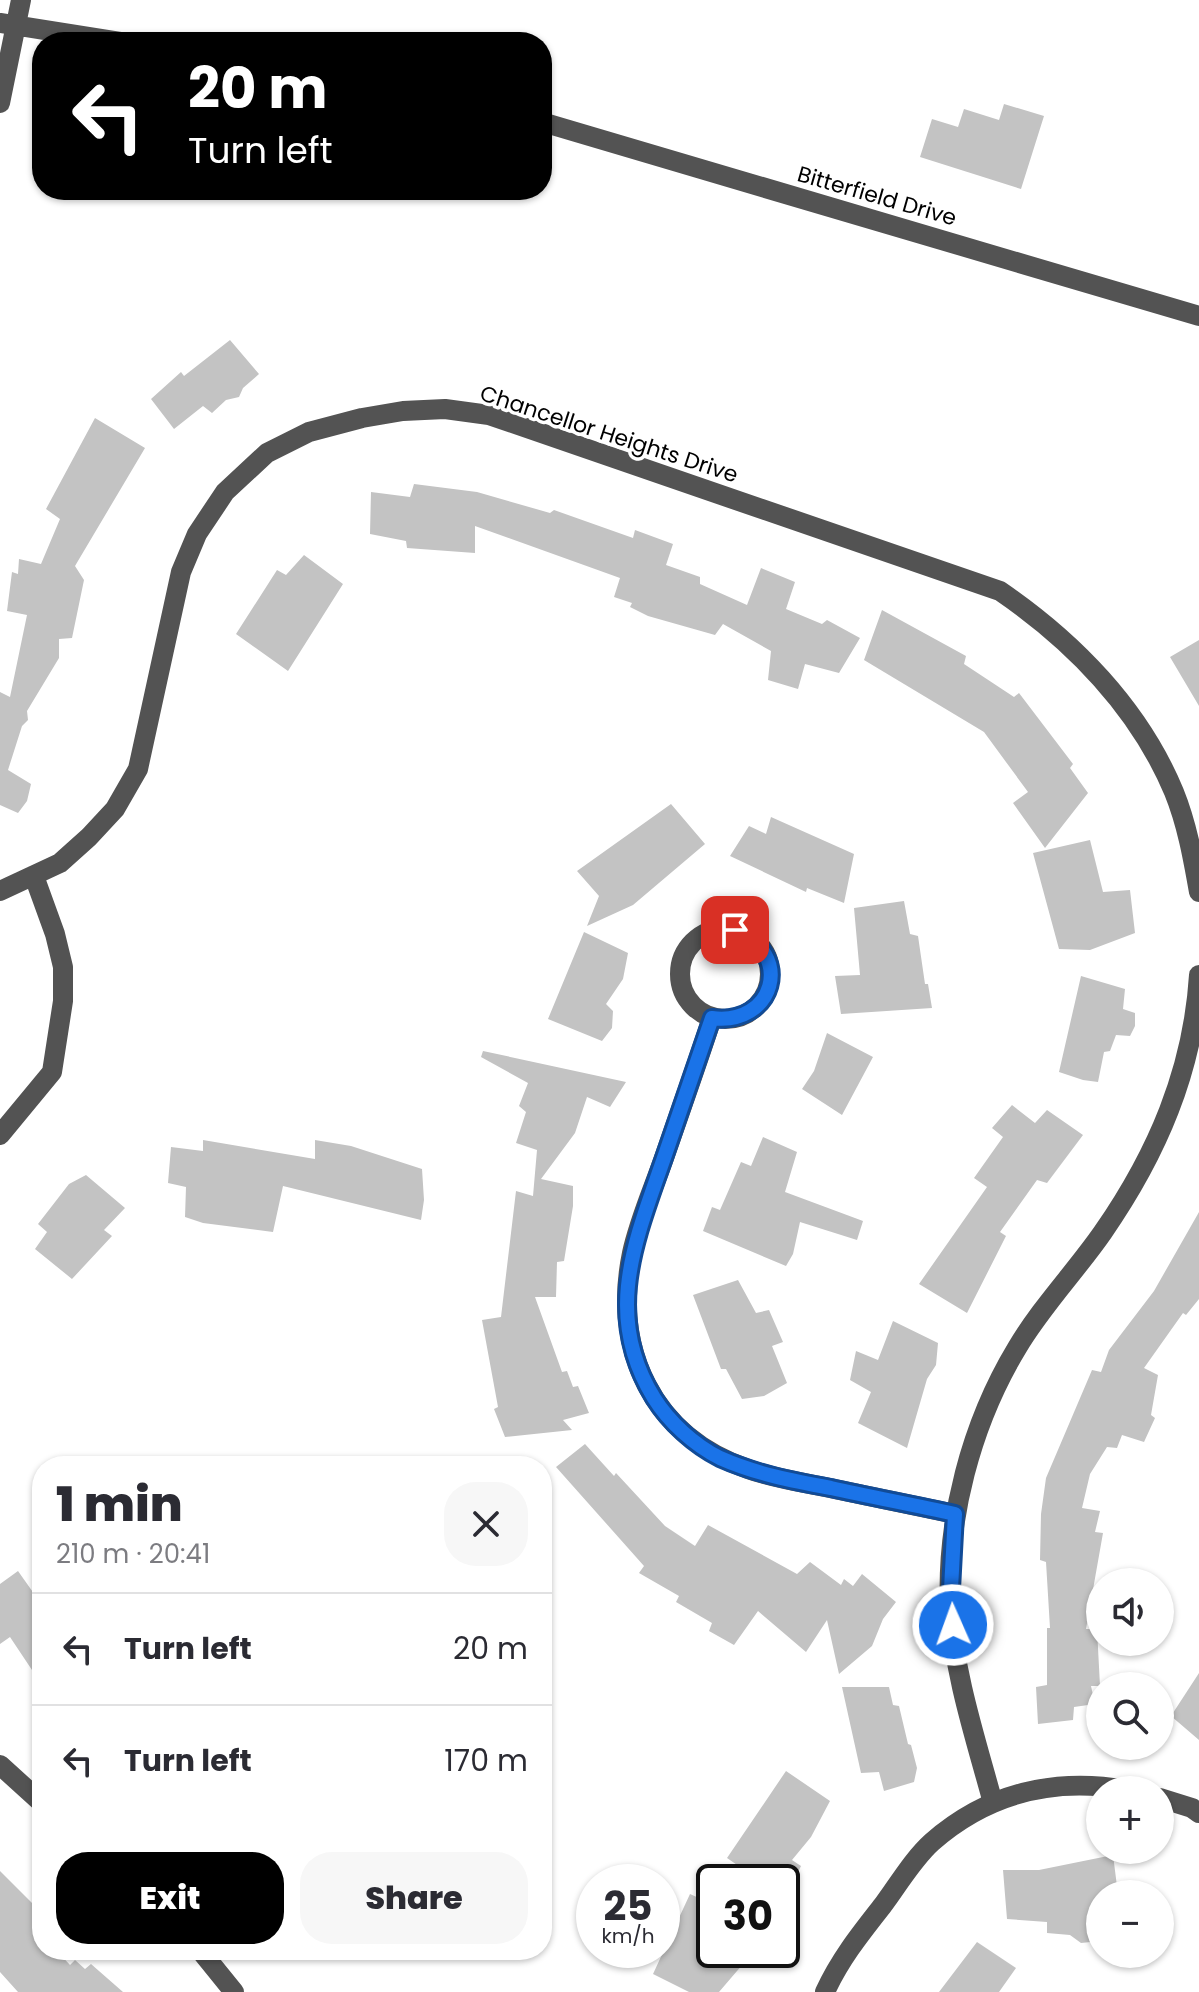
<!DOCTYPE html>
<html lang="en">
<head>
<meta charset="utf-8">
<style>
	:root { --surface:#fff; --page:#f7f7f7; --text:#2b2b33; --muted:#7c7c81; --line:#e1e1e2; --accent:#000 }
	body { margin:0; font-family:Poppins,sans-serif; background:var(--page); color:var(--text); height:100vh; display:flex; flex-direction:column; font-size:30px; white-space:nowrap }
	* { box-sizing:border-box; margin:0 }
	p { font-size:26px; color:var(--muted) }
	.icon { flex:none; width:44px; height:44px; fill:none; stroke:currentColor; stroke-width:2; stroke-linecap:round; stroke-linejoin:round }
	.map { position:relative; flex:1; overflow:hidden }
	.side { position:absolute; left:32px; top:1456px; width:520px; height:504px; display:flex; flex-direction:column; background:var(--surface); border-radius:32px; box-shadow:0 2px 6px #0004 }
	.side>* { flex:none }
	.banner { position:absolute; left:32px; top:32px; width:520px; height:168px; border-radius:32px; box-shadow:0 2px 6px #0004; background:#000; color:#fff; overflow:hidden }
	.buttons { position:absolute; left:1086px; top:1568px; display:grid; gap:16px }
	.buttons a { display:grid; place-items:center; width:88px; height:88px; border-radius:50%; background:var(--surface); box-shadow:0 2px 6px #0004; font-size:40px }
	.speed { position:absolute; left:576px; top:1864px; display:flex; gap:16px; font-size:40px; font-weight:700; text-align:center }
	.speed>* { display:grid; place-content:center; width:104px; height:104px; border-radius:50%; background:var(--surface); box-shadow:0 2px 6px #0004; line-height:1 }
	.speed small { font-size:20px; font-weight:400 }
	.speed .limit { border:4px solid #111; border-radius:12px; background:#fff; color:#111 }
	.pin { position:absolute; display:grid; place-items:center; width:68px; height:68px; color:#fff; margin:-34px; border-radius:16px; box-shadow:0 4px 12px #0006 }
	.me { position:absolute; width:88px; margin:-44px; rotate:358deg; stroke-linejoin:round; filter:drop-shadow(0 0 6px #0008) }
	.turn { display:flex; align-items:center; gap:28px; height:168px; padding:0 24px; font-size:36px }
	.turn .icon { width:104px; height:104px; stroke-width:2.5 }
	.turn b { display:block; font-size:56px; line-height:68px }
	.round { display:grid; place-items:center; flex:none; width:84px; height:84px; border-radius:32px; background:var(--page) }
	.head { display:flex; align-items:center; justify-content:space-between; height:136px; padding:0 24px }
	h1 { font-size:48px; font-weight:800; line-height:60px }
	.action { display:flex; gap:16px; margin-top:auto; padding:16px 24px }
	.action a { flex:1; height:92px; border-radius:32px; background:var(--accent); color:#fff; font-size:32px; font-weight:800; line-height:92px; text-align:center }
	.action a+a { background:var(--page); color:var(--text) }
	ul { padding:0; list-style:none }
	li { display:flex; align-items:center; gap:24px; height:112px; padding:0 24px; border-top:2px solid var(--line) }
	li div { flex:1 }
	li b { display:block; font-size:30px }
	li em { font-style:normal }
	.map>svg:first-child { display:block }
	.building { fill:#c3c3c3 }
	.lines { fill:none; stroke-linecap:round; stroke-linejoin:round }
	.minor { stroke:#535353; stroke-width:20 }
	.route-casing { stroke:#114b97; stroke-width:20 }
	.route { stroke:#1a73e8; stroke-width:14 }
	.labels { text-anchor:middle; dominant-baseline:central; stroke-width:7; stroke-linejoin:round; paint-order:stroke }
	.street-label { font-size:22px; fill:#000; stroke:#fff }
</style>
</head>
<body>
<div class="map">
<svg width="1199" height="1992" viewBox="0 0 1199 1992">
	<rect width="100%" height="100%" fill="#fff"/>
	<path class="building" d="M 1004,104 L 1044,116 L 1021,189 L 920,157 L 932,119 L 958,127 L 964,109 L 999,120 Z
		M 230,340 L 259,374 L 243,388 L 239,397 L 226,400 L 212,413 L 203,406 L 174,429 L 151,399 L 181,372 L 184,376 Z
		M 95,418 L 145,448 L 75,566 L 84,580 L 72,638 L 59,639 L 59,658 L 27,711 L 28,720 L 22,726 L 8,770 L 31,784 L 27,801 L 18,813 L 0,805 L 0,692 L 10,697 L 27,615 L 7,611 L 12,572 L 18,574 L 19,559 L 41,564 L 60,519 L 46,509 Z
		M 414,484 L 477,492 L 550,513 L 554,510 L 633,538 L 635,530 L 673,544 L 666,565 L 700,577 L 700,584 L 747,605 L 761,568 L 795,582 L 786,609 L 822,624 L 827,620 L 860,638 L 839,673 L 805,664 L 798,689 L 768,680 L 771,651 L 723,624 L 715,635 L 648,616 L 630,607 L 632,603 L 614,597 L 620,578 L 475,526 L 475,553 L 407,548 L 406,541 L 370,534 L 371,492 L 410,497 Z
		M 304,555 L 343,584 L 288,671 L 236,634 L 277,570 L 286,575 Z
		M 882,610 L 966,656 L 964,664 L 1014,697 L 1019,693 L 1073,764 L 1070,768 L 1088,793 L 1045,848 L 1013,803 L 1028,792 L 984,732 L 864,660 Z
		M 1199,640 L 1199,706 L 1170,657 Z
		M 671,804 L 705,844 L 633,905 L 587,926 L 599,896 L 577,871 Z
		M 771,817 L 854,854 L 844,903 L 807,888 L 806,892 L 730,856 L 749,826 L 766,834 Z
		M 1090,840 L 1103,892 L 1130,890 L 1135,933 L 1090,950 L 1059,949 L 1033,853 Z
		M 904,901 L 910,934 L 918,936 L 925,984 L 928,984 L 932,1008 L 841,1014 L 835,976 L 860,975 L 854,908 Z
		M 584,932 L 628,953 L 623,979 L 606,1004 L 613,1011 L 612,1028 L 602,1041 L 548,1019 Z
		M 1081,976 L 1125,989 L 1123,1009 L 1135,1013 L 1135,1026 L 1130,1036 L 1116,1035 L 1110,1051 L 1104,1052 L 1098,1082 L 1083,1080 L 1059,1072 Z
		M 827,1033 L 873,1057 L 842,1115 L 802,1089 L 814,1071 Z
		M 483,1051 L 626,1082 L 610,1107 L 587,1097 L 575,1133 L 541,1179 L 573,1186 L 573,1206 L 564,1261 L 557,1262 L 556,1297 L 535,1297 L 562,1372 L 567,1371 L 573,1387 L 578,1386 L 589,1413 L 563,1420 L 572,1430 L 505,1437 L 494,1409 L 498,1407 L 482,1320 L 501,1317 L 516,1191 L 533,1196 L 537,1150 L 516,1143 L 526,1112 L 519,1106 L 528,1083 L 481,1057 Z
		M 1012,1105 L 1035,1123 L 1047,1110 L 1083,1135 L 1047,1183 L 1037,1180 L 1000,1232 L 1006,1236 L 967,1313 L 919,1284 L 987,1187 L 974,1178 L 1003,1137 L 992,1128 Z
		M 763,1137 L 797,1152 L 785,1192 L 863,1221 L 857,1240 L 800,1222 L 793,1254 L 786,1266 L 703,1231 L 712,1207 L 720,1210 L 741,1162 L 751,1166 Z
		M 203,1140 L 315,1159 L 315,1140 L 351,1146 L 422,1169 L 424,1200 L 421,1220 L 283,1186 L 273,1232 L 203,1223 L 185,1217 L 186,1187 L 168,1183 L 171,1147 L 203,1151 Z
		M 86,1175 L 125,1208 L 104,1230 L 112,1236 L 72,1279 L 35,1249 L 47,1232 L 38,1224 L 69,1184 Z
		M 1199,1212 L 1199,1299 L 1186,1315 L 1183,1313 L 1144,1368 L 1158,1375 L 1151,1415 L 1155,1418 L 1144,1442 L 1122,1435 L 1117,1448 L 1107,1447 L 1090,1474 L 1082,1508 L 1100,1511 L 1095,1532 L 1103,1533 L 1086,1629 L 1097,1629 L 1100,1686 L 1091,1686 L 1095,1704 L 1074,1707 L 1073,1720 L 1038,1724 L 1036,1687 L 1047,1685 L 1047,1628 L 1050,1628 L 1046,1562 L 1040,1560 L 1041,1514 L 1046,1478 L 1092,1370 L 1101,1372 L 1109,1350 L 1154,1291 Z
		M 738,1280 L 756,1313 L 769,1310 L 783,1342 L 772,1346 L 787,1383 L 764,1396 L 742,1399 L 726,1369 L 721,1369 L 693,1295 Z
		M 893,1321 L 938,1343 L 936,1365 L 927,1379 L 907,1448 L 858,1423 L 871,1392 L 850,1380 L 856,1351 L 878,1360 Z
		M 585,1444 L 614,1476 L 616,1473 L 665,1526 L 695,1546 L 708,1525 L 797,1574 L 810,1562 L 841,1585 L 844,1579 L 853,1586 L 862,1574 L 896,1602 L 883,1619 L 872,1646 L 839,1674 L 827,1620 L 806,1652 L 758,1611 L 734,1645 L 709,1631 L 712,1623 L 676,1602 L 679,1596 L 639,1573 L 644,1566 L 556,1467 Z
		M 18,1571 L 42,1605 L 42,1685 L 10,1637 L 0,1644 L 0,1584 Z
		M 1199,1673 L 1199,1740 L 1171,1716 Z
		M 842,1687 L 889,1687 L 893,1705 L 899,1706 L 908,1744 L 911,1745 L 917,1768 L 914,1782 L 884,1791 L 879,1772 L 861,1773 Z
		M 786,1771 L 830,1801 L 811,1837 L 792,1860 L 801,1866 L 793,1882 L 762,1882 L 727,1858 Z
		M 1113,1855 L 1118,1894 L 1100,1894 L 1100,1941 L 1081,1943 L 1070,1935 L 1047,1933 L 1047,1922 L 1007,1919 L 1003,1870 L 1039,1870 Z
		M 0,1871 L 42,1913 L 42,1950 L 56,1950 L 70,1965 L 75,1960 L 85,1969 L 91,1964 L 123,1992 L 18,1992 L 0,1972 Z
		M 690,1894 L 714,1905 L 714,1950 L 755,1950 L 719,1992 L 689,1992 L 653,1974 Z
		M 977,1942 L 1016,1968 L 999,1992 L 939,1992 Z"/>
	<g class="lines">
		<path class="minor" d="M 0,23 L 120,42
			M 0,103 L 21,0
			M 542,122 L 1199,316
			M 0,891 L 60,863 L 89,837 L 115,809 L 138,769 L 181,572 L 197,534 L 225,492 L 267,453 L 309,432 L 362,418 L 403,411 L 445,409 L 489,415 L 1000,591 C 1073,641 1139,708 1174,792 C 1187,824 1193,858 1199,892
			M680 974a45 45 0 1 1 90 0a45 45 0 1 1-90 0Z
			M 712,1018 C 697,1064 681,1109 665,1155 C 654,1187 639,1220 632,1253 C 612,1349 652,1436 748,1469 C 773,1478 800,1482 825,1487 C 868,1496 912,1505 955,1514
			M 0,1135 L 52,1072 L 63,1001 L 63,967 L 55,934 L 34,876
			M 0,1765 L 42,1803
			M 1160,1798 L 1192,1808 L 1199,1813
			M 993,1803 C 976,1740 954,1674 950,1608 C 946,1520 971,1424 1017,1348 C 1041,1307 1076,1271 1103,1232 C 1157,1154 1193,1071 1199,975
			M 200,1950 L 234,1992
			M 825,1992 C 840,1959 861,1933 883,1905 C 898,1885 913,1859 932,1842 C 988,1793 1055,1777 1127,1790"/>
	</g>
	<g class="lines">
		<g class="route-casing">
			<path id="route" d="M 735,930 C 795,954 774,1026 712,1018 C 696,1064 681,1109 665,1155 C 636,1239 602,1314 654,1398 C 669,1422 694,1445 720,1458 C 756,1474 793,1481 831,1488 C 872,1497 914,1505 955,1514 L 950,1608 L 953,1625"/>
		</g>
		<use href="#route" class="route"/>
	</g>
	<g class="labels">
		<g class="street-label">
			<text transform="translate(877 196) rotate(16)">Bitterfield Drive</text>
			<text transform="translate(609 434) rotate(18)">Chancellor Heights Drive</text>
		</g>
	</g>
</svg>
<div class="buttons">
<a><svg class="icon" aria-label="sound" viewBox="0 0 24 24"><path d="M4 9h4l5-4v14l-5-4H4zM17 9q2 3 0 6"/></svg></a>
<a><svg class="icon" aria-label="search" viewBox="0 0 24 24"><circle cx="10" cy="10" r="6"/><path d="M15 15l6 6"/></svg></a>
<a>+</a>
<a>−</a>
</div>
<div class="speed"><div>25<small>km/h</small></div><div class="limit">30</div></div>
<div class="pin" style="left:735px;top:930px;background:#d93025"><svg class="icon" aria-label="arrive" viewBox="0 0 24 24"><path d="M6 21V4h12l-3 4 3 4H6"/></svg></div>
<svg class="me" style="left:953px;top:1625px" viewBox="-20 -20 40 40"><circle r="17" fill="#1a73e8" stroke="#fff" stroke-width="3"/><path d="M0-11L8 9 0 5-8 9z" fill="#fff"/></svg>
<div class="banner">
<div class="turn"><svg class="icon" aria-label="left" viewBox="0 0 24 24"><path d="M17 20v-9H6M10 6l-5 5 5 5"/></svg><div><b>20 m</b>Turn left</div></div>
</div>
<section class="side">
<div class="head"><div><h1>1 min</h1><p>210 m · 20:41</p></div><a class="round"><svg class="icon" aria-label="close" viewBox="0 0 24 24"><path d="M6 6l12 12M18 6L6 18"/></svg></a></div>
<ul>
<li><svg class="icon" aria-label="left" viewBox="0 0 24 24"><path d="M17 20v-9H6M10 6l-5 5 5 5"/></svg><div><b>Turn left</b></div><em>20 m</em></li>
<li><svg class="icon" aria-label="left" viewBox="0 0 24 24"><path d="M17 20v-9H6M10 6l-5 5 5 5"/></svg><div><b>Turn left</b></div><em>170 m</em></li>
</ul>
<div class="action"><a>Exit</a><a>Share</a></div>
</section>
</div>
</body>
</html>
